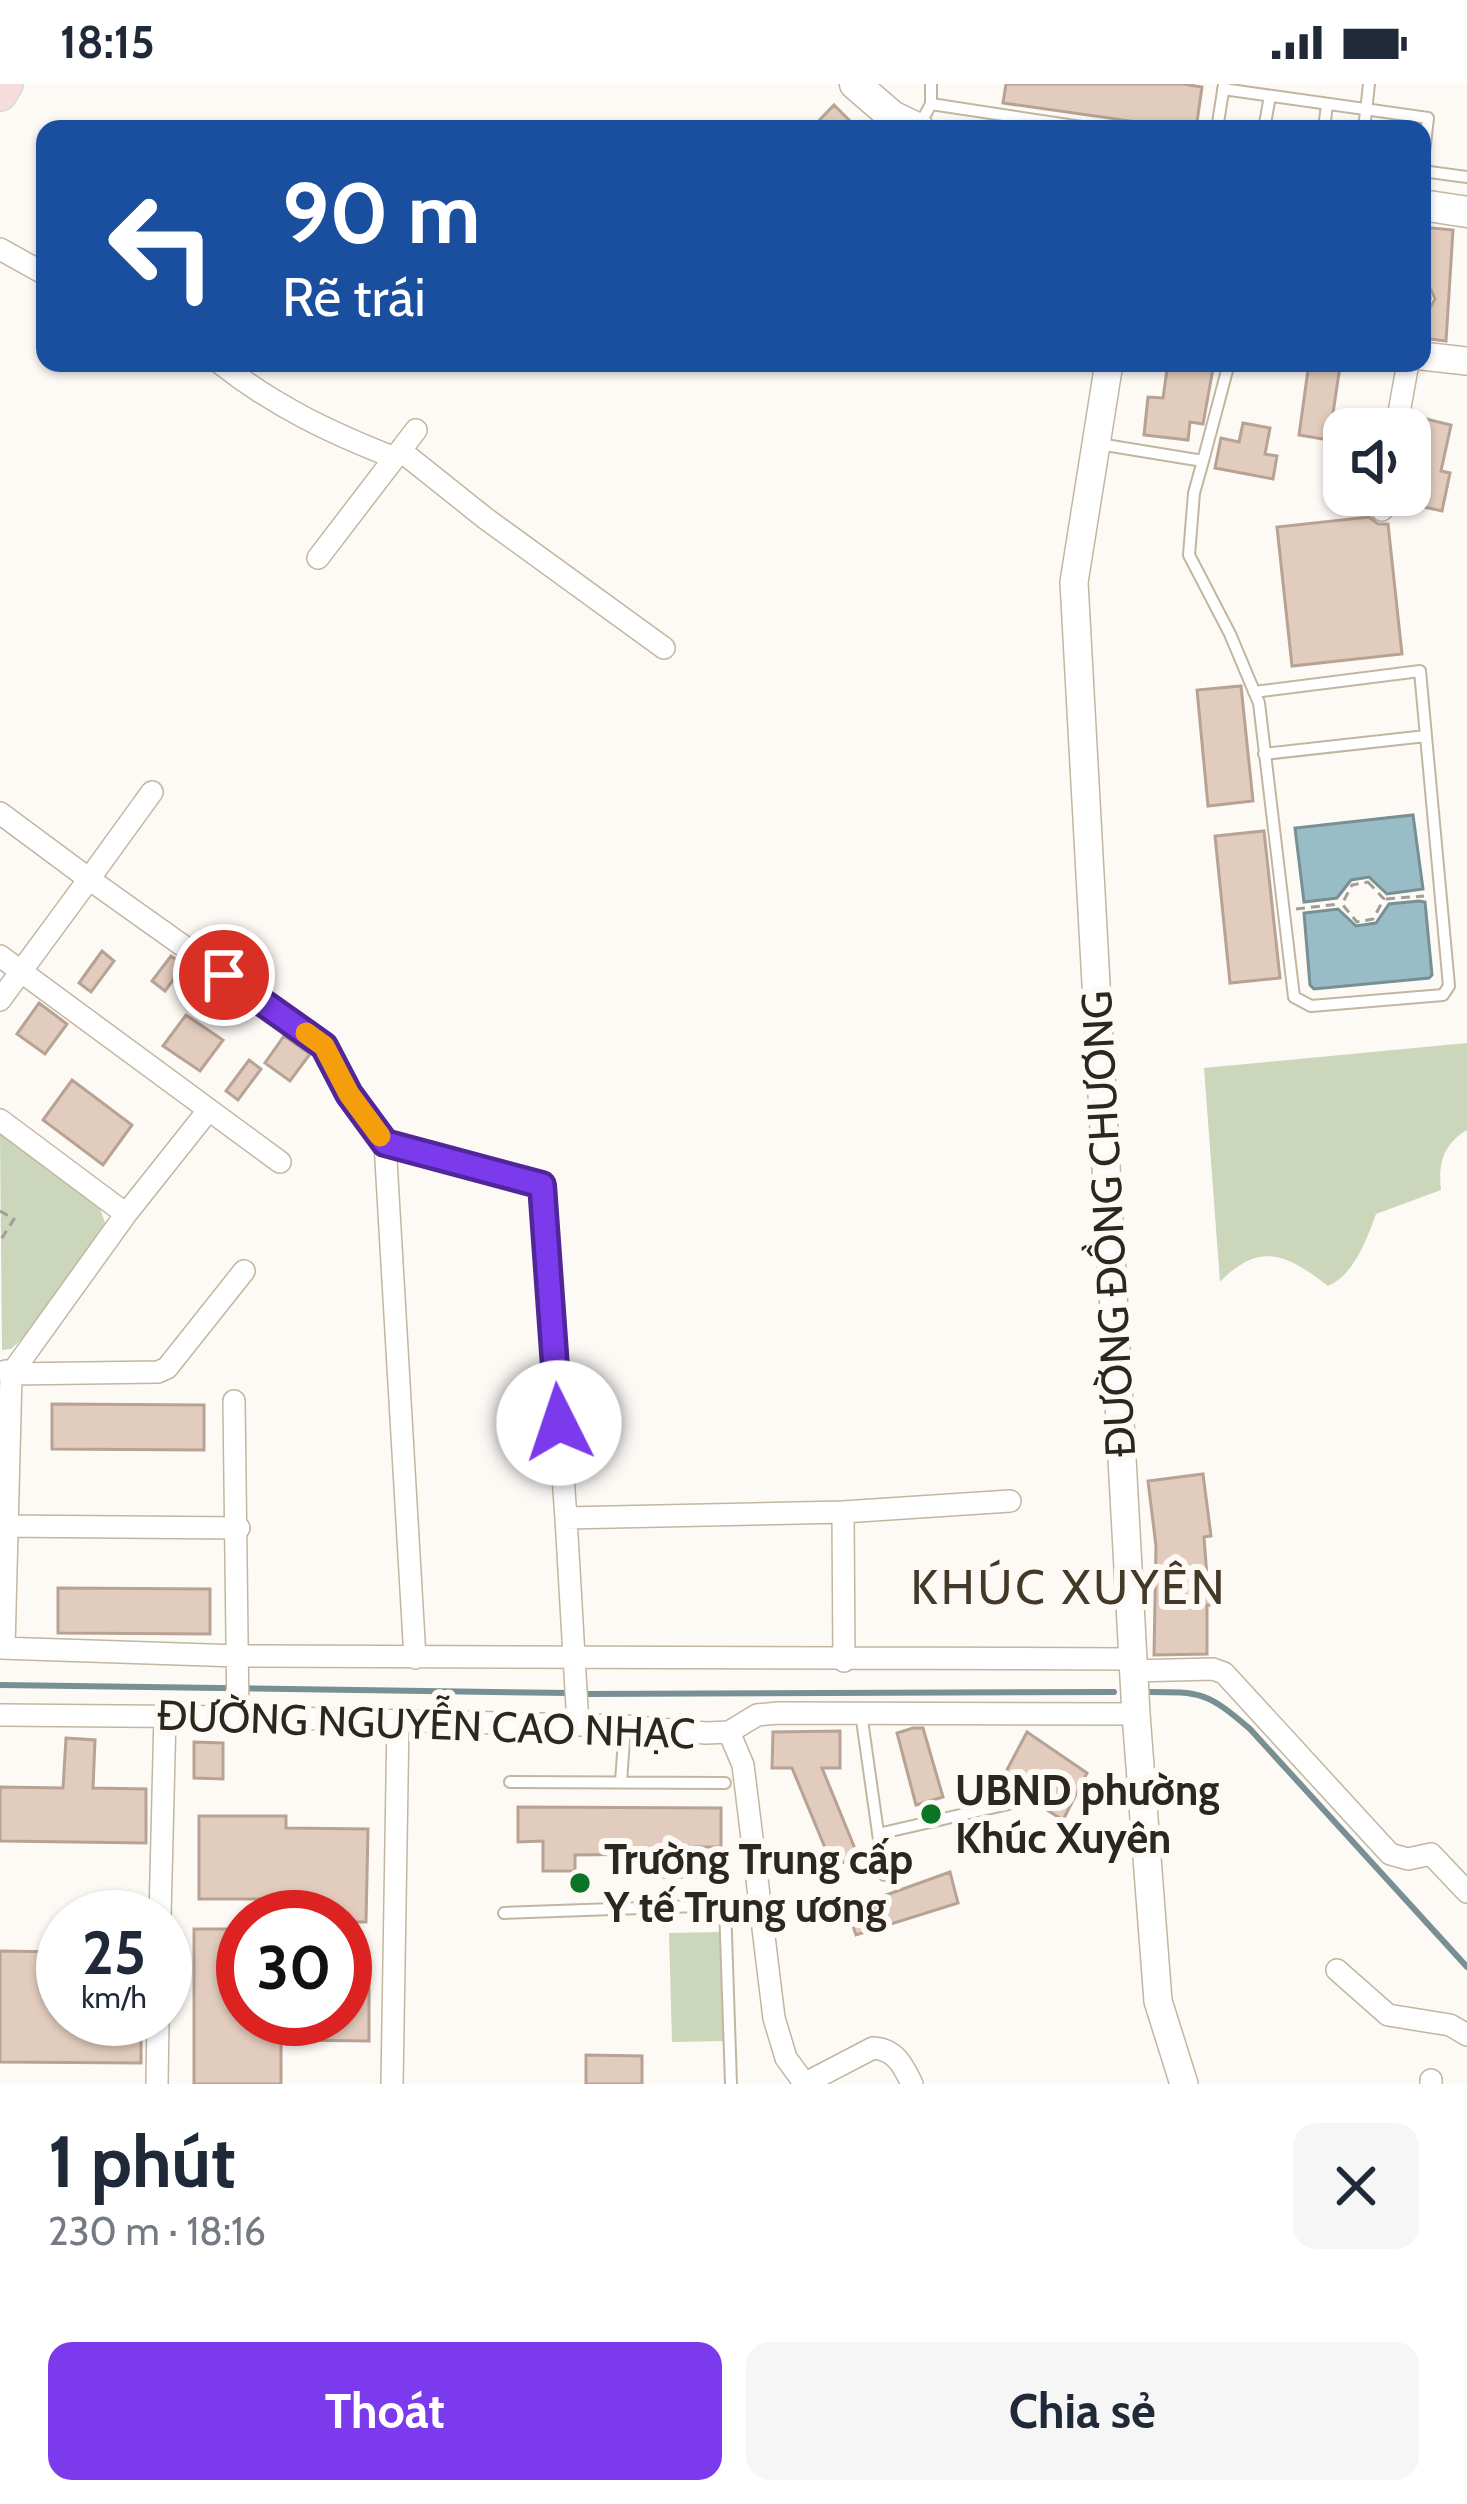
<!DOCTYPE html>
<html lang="vi">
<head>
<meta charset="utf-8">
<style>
	:root { --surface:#fff; --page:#f6f6f7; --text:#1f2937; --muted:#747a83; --accent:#7c3aed }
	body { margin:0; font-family:Cabin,sans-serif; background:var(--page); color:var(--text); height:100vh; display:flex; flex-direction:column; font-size:45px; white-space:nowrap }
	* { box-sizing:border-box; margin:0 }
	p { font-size:39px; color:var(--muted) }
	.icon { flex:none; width:66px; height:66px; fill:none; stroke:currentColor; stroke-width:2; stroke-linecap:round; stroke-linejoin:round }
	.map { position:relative; height:2000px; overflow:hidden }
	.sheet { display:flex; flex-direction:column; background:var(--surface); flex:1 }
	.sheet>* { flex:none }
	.top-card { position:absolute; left:36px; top:36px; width:1395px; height:252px; border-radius:24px; box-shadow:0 3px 9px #0004; background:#1a4fa0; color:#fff; overflow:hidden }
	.buttons { position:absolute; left:1323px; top:324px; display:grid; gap:24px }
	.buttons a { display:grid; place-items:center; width:108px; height:108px; border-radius:24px; background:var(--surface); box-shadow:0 3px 9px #0004; font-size:60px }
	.speed { position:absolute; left:36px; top:1806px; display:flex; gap:24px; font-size:60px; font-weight:700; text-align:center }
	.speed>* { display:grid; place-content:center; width:156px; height:156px; border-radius:50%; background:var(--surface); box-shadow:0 3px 9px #0004; line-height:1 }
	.speed small { font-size:30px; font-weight:400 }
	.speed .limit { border:18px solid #d22; background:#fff; color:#111 }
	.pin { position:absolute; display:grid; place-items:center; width:102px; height:102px; color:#fff; margin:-51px; border:6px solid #fff; border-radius:50%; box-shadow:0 3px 12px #0007 }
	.me { position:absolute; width:132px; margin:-66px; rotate:356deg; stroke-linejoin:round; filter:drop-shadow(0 0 9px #0008) }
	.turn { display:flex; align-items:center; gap:42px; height:252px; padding:0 48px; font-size:54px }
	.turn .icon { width:156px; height:156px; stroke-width:2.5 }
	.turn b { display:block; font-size:84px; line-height:102px }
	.round { display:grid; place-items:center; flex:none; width:126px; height:126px; border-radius:24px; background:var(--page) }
	.head { display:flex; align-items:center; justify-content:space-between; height:204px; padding:0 48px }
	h1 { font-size:72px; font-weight:700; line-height:90px }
	.action { display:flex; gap:24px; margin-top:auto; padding:24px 48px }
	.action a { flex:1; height:138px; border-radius:24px; background:var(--accent); color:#fff; font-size:48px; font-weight:700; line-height:138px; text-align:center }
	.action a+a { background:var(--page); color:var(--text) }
	.status { display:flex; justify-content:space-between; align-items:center; height:84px; padding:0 60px; background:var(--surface); direction:ltr }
	.status svg { height:33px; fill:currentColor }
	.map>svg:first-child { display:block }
	.green { fill:#ccd6ba }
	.water { fill:#99bdc7; stroke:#789094; stroke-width:3 }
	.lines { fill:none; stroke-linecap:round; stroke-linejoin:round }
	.stream { stroke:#789094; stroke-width:6 }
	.building { fill:#e2ccbd; stroke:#b7a294; stroke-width:3 }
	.service-casing { stroke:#c2b6a1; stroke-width:14 }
	.minor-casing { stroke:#c2b6a1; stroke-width:24 }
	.tertiary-casing { stroke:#c2b6a1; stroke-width:30 }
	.secondary-casing { stroke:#c2b6a1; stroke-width:33 }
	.primary-casing { stroke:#d9d8d6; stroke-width:36 }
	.path { stroke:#a19e98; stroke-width:3; stroke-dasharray:9 6; stroke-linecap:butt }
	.service { stroke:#fff; stroke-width:10 }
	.minor { stroke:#fff; stroke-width:21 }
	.tertiary { stroke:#fff; stroke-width:27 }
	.secondary { stroke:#fff; stroke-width:30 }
	.primary { stroke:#f7dcdd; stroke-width:33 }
	.route-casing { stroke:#51269a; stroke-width:30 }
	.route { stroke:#7c3aed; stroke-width:21 }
	.slow { stroke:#f59e0b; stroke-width:21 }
	.poi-dot { fill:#0b7527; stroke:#fdfaf6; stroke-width:4.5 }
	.labels { text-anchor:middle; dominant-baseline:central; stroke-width:12; stroke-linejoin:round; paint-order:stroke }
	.street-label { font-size:42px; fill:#2b261e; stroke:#fdfaf6 }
	.poi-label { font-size:42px; font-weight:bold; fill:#2b261e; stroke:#fdfaf6; text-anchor:start }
	.quarter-label { font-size:48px; letter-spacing:3px; fill:#433928; stroke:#fdfaf6 }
</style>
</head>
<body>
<div class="status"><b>18:15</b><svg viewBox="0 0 49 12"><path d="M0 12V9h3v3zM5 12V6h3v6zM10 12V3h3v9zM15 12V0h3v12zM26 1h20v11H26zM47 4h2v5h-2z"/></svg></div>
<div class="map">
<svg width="1467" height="2000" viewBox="0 0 1467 2000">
	<rect width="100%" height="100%" fill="#fdfaf6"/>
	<path class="green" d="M 1467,959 L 1467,1046 C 1443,1060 1438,1080 1441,1106 L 1376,1130 C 1367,1155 1354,1191 1328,1202 C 1288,1171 1260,1156 1220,1198 L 1204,984 Z
		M 0,1050 L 99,1122 L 106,1141 L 24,1253 L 11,1265 L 2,1266 Z
		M 721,1848 L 724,1957 L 672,1958 L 669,1849 Z"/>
	<path class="water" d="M 1413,731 L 1423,805 L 1387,810 L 1369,793 L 1351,796 L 1337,814 L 1304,818 L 1295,744 Z
		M 1419,817 L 1425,818 L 1432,891 L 1429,894 L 1314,905 L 1310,901 L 1304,829 L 1338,825 L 1356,842 L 1376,839 L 1389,820 Z"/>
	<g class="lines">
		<path class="stream" d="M 0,1601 L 570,1609
			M 1144,1608 C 1201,1608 1206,1607 1250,1645 L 1467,1883
			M 584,1610 L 1114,1608"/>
	</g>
	<path class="building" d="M 1006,0 L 1183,0 L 1202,3 L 1196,45 L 1143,45 L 1144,39 L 1003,19 Z
		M 834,21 L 858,45 L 811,45 Z
		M 1422,143 L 1453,146 L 1446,257 L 1422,254 L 1422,224 L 1431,222 L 1435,215 L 1431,206 L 1422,204 Z
		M 1168,279 L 1214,279 L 1203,340 L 1190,338 L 1188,356 L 1144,351 L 1148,313 L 1163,314 Z
		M 1309,279 L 1340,282 L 1329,356 L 1299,351 Z
		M 1414,332 L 1451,341 L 1441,387 L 1450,389 L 1442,427 L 1410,420 Z
		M 1243,339 L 1270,344 L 1265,370 L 1277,372 L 1273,395 L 1215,384 L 1221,354 L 1239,358 Z
		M 1369,433 L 1378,440 L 1388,440 L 1402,570 L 1292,582 L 1277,443 Z
		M 1241,602 L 1253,717 L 1208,722 L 1197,606 Z
		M 1264,747 L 1280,894 L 1230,899 L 1215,752 Z
		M 102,867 L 114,877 L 91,908 L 79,899 Z
		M 171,872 L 184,881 L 165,907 L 152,897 Z
		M 39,919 L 67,940 L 45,970 L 17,950 Z
		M 186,931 L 223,956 L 200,987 L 163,962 Z
		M 284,952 L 310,970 L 290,997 L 265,979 Z
		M 249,976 L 261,985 L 238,1016 L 226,1007 Z
		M 72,996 L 132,1041 L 103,1081 L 43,1036 Z
		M 52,1320 L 204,1321 L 204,1366 L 52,1365 Z
		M 1203,1390 L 1211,1452 L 1204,1453 L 1208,1506 L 1212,1506 L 1212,1521 L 1207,1521 L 1207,1570 L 1154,1571 L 1156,1462 L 1148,1397 Z
		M 58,1504 L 210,1505 L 210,1550 L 58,1549 Z
		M 913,1644 L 923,1644 L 943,1713 L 916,1721 L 897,1649 Z
		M 840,1647 L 840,1684 L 822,1684 L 858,1772 L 833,1783 L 792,1684 L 772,1684 L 773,1648 Z
		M 1027,1648 L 1087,1689 L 1063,1736 L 1031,1716 L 1027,1710 L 1001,1697 Z
		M 66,1654 L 95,1656 L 93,1704 L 146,1705 L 146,1759 L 0,1757 L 0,1703 L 63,1704 Z
		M 194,1658 L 223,1659 L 223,1695 L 194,1694 Z
		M 518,1723 L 721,1724 L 721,1763 L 696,1763 L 696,1793 L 658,1793 L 658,1770 L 575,1771 L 575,1787 L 543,1787 L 543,1757 L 518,1758 Z
		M 199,1732 L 286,1732 L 286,1744 L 368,1745 L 366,1838 L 345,1838 L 345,1833 L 291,1833 L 292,1815 L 199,1815 Z
		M 950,1788 L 958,1819 L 856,1851 L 847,1825 Z
		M 194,1845 L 243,1845 L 243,1935 L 345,1935 L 345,1873 L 369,1874 L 369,1957 L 281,1956 L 281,2000 L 194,2000 Z
		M 0,1867 L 63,1868 L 63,1935 L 141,1935 L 141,1979 L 0,1978 Z
		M 586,1971 L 642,1972 L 642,2000 L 586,2000 Z"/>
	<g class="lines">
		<g class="service-casing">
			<path id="service" d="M 1223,5 L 1428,34 L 1422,86
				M 931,20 L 1095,45
				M 919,42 L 931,20 L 931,0
				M 1217,45 L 1224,1
				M 1264,45 L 1270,12
				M 1324,45 L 1327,20
				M 1364,45 L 1369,0
				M 1422,87 L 1467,93
				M 1422,214 L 1425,214
				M 1099,360 L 1203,377 L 1229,279
				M 1203,377 L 1194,409 L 1189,471 L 1230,550 L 1259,619 L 1294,913 L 1311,922 L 1443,911 L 1449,902 L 1420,587 L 1254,608
				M 1264,670 L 1426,652
				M 861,1629 L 884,1791
				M 510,1698 L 725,1699
				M 621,1698 L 625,1642
				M 878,1750 L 1021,1717
				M 504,1829 L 725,1821 L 731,2000"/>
		</g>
		<g class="minor-casing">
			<path id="minor" d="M 0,165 L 45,190
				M 220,279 C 274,322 331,349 395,374
				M 1396,345 L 1408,279
				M 401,367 L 485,434 L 664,564
				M 1382,426 L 1385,411
				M 318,474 L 416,346
				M 0,729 L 89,795 L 152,708
				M 0,872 L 280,1078
				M 0,916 L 89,795 L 324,962 L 349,1010 L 385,1059
				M 0,1036 L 126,1130
				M 6,1287 L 11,1290 L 158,1288 L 167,1284 L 244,1187
				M 234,1317 L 238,1633
				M 843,1428 L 844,1577
				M 566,1434 L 578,1641
				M 0,1442 L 239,1444
				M 0,1564 L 239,1572 L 1132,1575
				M 4,1564 L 11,1290 L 126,1130 L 207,1028
				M 415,1574 L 385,1059 L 542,1101 L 566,1434 L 843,1428 L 1010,1417
				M 1132,1587 L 1213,1585 L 1224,1589 L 1390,1770 L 1408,1775 L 1431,1770 L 1467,1808
				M 0,1631 L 238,1633 L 625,1642 L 706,1649 L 729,1648 L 757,1631 L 778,1629 L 1136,1630
				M 729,1648 L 743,1681 L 774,1934 L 786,1974 L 805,2000
				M 160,1833 L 165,1631
				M 1337,1886 L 1388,1931 L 1450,1941 L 1467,1951
				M 1431,1996 L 1431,2000
				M 157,2000 L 158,1935
				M 392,2000 L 398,1637
				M 804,2000 L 873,1964 C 895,1965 903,1981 912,2000"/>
		</g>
		<g class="tertiary-casing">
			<path id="tertiary" d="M 1422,272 L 1467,277
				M 1109,279 L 1074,498 L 1136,1630 L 1158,1917 L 1184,2000"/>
		</g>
		<g class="secondary-casing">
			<path id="secondary" d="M 855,0 L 892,32 L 919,45
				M 1422,121 L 1467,128"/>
		</g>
		<g class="primary-casing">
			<path id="primary" d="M 0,10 L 6,0"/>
		</g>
		<path class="path" d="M 1368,798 L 1384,815 L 1373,835 L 1357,838 L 1342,820 L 1352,801 Z
			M 1386,815 L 1424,812
			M 1296,825 L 1340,820
			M 0,1127 L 14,1135 L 0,1157"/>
		<use href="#service" class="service"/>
		<use href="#minor" class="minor"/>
		<use href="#tertiary" class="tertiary"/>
		<use href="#secondary" class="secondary"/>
		<use href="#primary" class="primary"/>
	</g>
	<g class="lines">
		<g class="route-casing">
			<path id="route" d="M 224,891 L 324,962 L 349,1010 L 385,1059 L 542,1101 L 559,1339"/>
		</g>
		<use href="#route" class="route"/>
		<path class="slow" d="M 306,949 L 324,962 L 349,1010 L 380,1052"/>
	</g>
	<g class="poi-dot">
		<circle cx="931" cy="1730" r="12"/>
		<circle cx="580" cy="1799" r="12"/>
	</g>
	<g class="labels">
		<g class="street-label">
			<text transform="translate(1108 1140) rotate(-93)">ĐƯỜNG ĐỒNG CHƯƠNG</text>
			<text transform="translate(426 1640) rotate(2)">ĐƯỜNG NGUYỄN CAO NHẠC</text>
		</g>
		<g class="poi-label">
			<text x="955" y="1706">UBND phường<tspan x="955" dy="48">Khúc Xuyên</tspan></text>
			<text x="604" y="1775">Trường Trung cấp<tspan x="604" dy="48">Y tế Trung ương</tspan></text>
		</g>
		<g class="quarter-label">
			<text x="1069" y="1503">KHÚC XUYÊN</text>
		</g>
	</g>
</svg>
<div class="buttons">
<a><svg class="icon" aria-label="sound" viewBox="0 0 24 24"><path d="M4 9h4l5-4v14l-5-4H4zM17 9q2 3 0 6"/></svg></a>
</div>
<div class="speed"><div>25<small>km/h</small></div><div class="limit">30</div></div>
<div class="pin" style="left:224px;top:891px;background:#d93025"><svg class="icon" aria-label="arrive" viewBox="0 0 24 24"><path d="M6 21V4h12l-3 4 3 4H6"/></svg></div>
<svg class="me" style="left:559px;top:1339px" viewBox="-20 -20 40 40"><circle r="19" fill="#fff"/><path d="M0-13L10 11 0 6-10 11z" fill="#7c3aed"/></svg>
<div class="top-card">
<div class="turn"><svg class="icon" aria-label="left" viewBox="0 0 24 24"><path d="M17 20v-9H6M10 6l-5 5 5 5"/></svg><div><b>90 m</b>Rẽ trái</div></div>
</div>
</div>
<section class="sheet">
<div class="head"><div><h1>1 phút</h1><p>230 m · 18:16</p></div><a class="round"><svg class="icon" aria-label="close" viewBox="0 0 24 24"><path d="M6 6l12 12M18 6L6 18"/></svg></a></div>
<div class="action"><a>Thoát</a><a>Chia sẻ</a></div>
</section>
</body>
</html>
